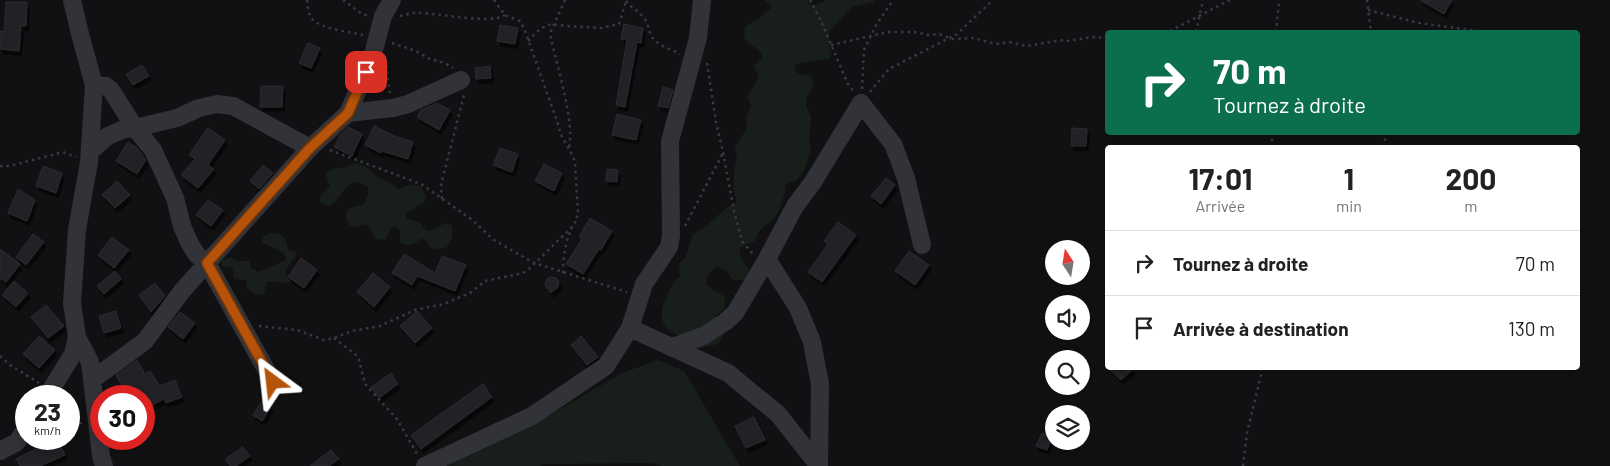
<!DOCTYPE html>
<html lang="fr">
<head>
<meta charset="utf-8">
<style>
	:root { --surface:#fff; --page:#f6f6f6; --text:#222; --muted:#767676; --line:#e0e0e0 }
	body { margin:0; font-family:Barlow,sans-serif; background:var(--page); color:var(--text); height:100vh; display:flex; flex-direction:column; font-size:19px; white-space:nowrap }
	* { box-sizing:border-box; margin:0 }
	p { font-size:16px; color:var(--muted) }
	.icon { flex:none; width:28px; height:28px; fill:none; stroke:currentColor; stroke-width:2; stroke-linecap:round; stroke-linejoin:round }
	.map { position:relative; flex:1; overflow:hidden }
	.drawer { position:absolute; left:1105px; top:145px; width:475px; height:225px; display:flex; flex-direction:column; background:var(--surface); border-radius:5px; box-shadow:0 2px 8px #0003 }
	.drawer>* { flex:none }
	.guide { position:absolute; left:1105px; top:30px; width:475px; height:105px; border-radius:5px; box-shadow:0 2px 8px #0003; background:#0b6e4f; color:#fff; overflow:hidden }
	.needle { width:32px; rotate:348deg }
	.controls { position:absolute; left:1045px; top:240px; display:grid; gap:10px }
	.controls a { display:grid; place-items:center; width:45px; height:45px; border-radius:50%; background:var(--surface); box-shadow:0 2px 8px #0003; font-size:25px }
	.speed { position:absolute; left:15px; top:385px; display:flex; gap:10px; font-size:25px; font-weight:700; text-align:center }
	.speed>* { display:grid; place-content:center; width:65px; height:65px; border-radius:50%; background:var(--surface); box-shadow:0 2px 8px #0003; line-height:1 }
	.speed small { font-size:12px; font-weight:400 }
	.speed .limit { border:8px solid #d22; background:#fff; color:#111 }
	.pin { position:absolute; display:grid; place-items:center; width:42px; height:42px; color:#fff; margin:-21px; border-radius:10px; box-shadow:0 2px 8px #0006 }
	.me { position:absolute; width:55px; margin:-28px; rotate:330deg; stroke-linejoin:round; filter:drop-shadow(0 0 4px #0008) }
	.turn { display:flex; align-items:center; gap:18px; height:105px; padding:0 25px; font-size:22px }
	.turn .icon { width:65px; height:65px; stroke-width:2.5 }
	.turn b { display:block; font-size:35px; line-height:42px }
	.eta { display:flex; justify-content:space-evenly; align-items:center; height:85px; text-align:center }
	.eta b { font-size:30px; font-weight:700; line-height:35px }
	ul { padding:0; list-style:none }
	li { display:flex; align-items:center; gap:15px; height:65px; padding:0 25px; border-top:1px solid var(--line) }
	li div { flex:1 }
	li b { display:block; font-size:19px }
	li em { font-style:normal }
	.map>svg:first-child { display:block }
	.green { fill:#181e19 }
	.building { fill:#242427; stroke:#2c2b2f; filter:url(#shadow) }
	.lines { fill:none; stroke-linecap:round; stroke-linejoin:round }
	.path { stroke:#383a3f; stroke-width:2.5; stroke-dasharray:2.5 4; stroke-linecap:butt }
	.minor { stroke:#323338; stroke-width:18 }
	.route-casing { stroke:#753606; stroke-width:12 }
	.route { stroke:#b45309; stroke-width:9 }
</style>
</head>
<body>
<div class="map">
<svg width="1610" height="466" viewBox="0 0 1610 466">
	<defs>
		<filter id="shadow"><feDropShadow dx="2.5" dy="4.5" stdDeviation="0" flood-color="#0009"/></filter>
	</defs>
	<rect width="100%" height="100%" fill="#111113"/>
	<path class="green" d="M 764,0 L 806,0 L 811,5 L 821,3 L 826,0 L 874,0 L 874,2 L 852,7 L 829,31 L 830,59 L 795,64 L 795,71 L 800,74 L 811,75 L 814,86 L 807,95 L 806,106 L 811,117 L 809,139 L 811,151 L 804,171 L 797,180 L 786,184 C 784,195 782,209 774,218 C 765,229 760,225 755,241 L 744,245 L 739,250 L 743,261 L 749,270 L 745,280 L 733,280 L 727,271 L 717,267 L 708,274 L 706,285 L 725,297 L 724,309 L 715,316 L 721,325 L 724,335 L 718,344 L 696,349 L 686,346 L 681,336 C 659,331 658,313 667,296 C 673,285 670,284 680,276 L 679,264 L 686,256 L 693,234 C 712,226 719,210 737,202 L 734,191 L 734,169 L 737,158 L 735,147 L 747,128 L 746,117 L 751,106 L 747,96 L 759,77 L 754,66 L 762,58 L 761,53 L 744,38 L 745,27 C 755,20 764,16 772,7 Z
		M 356,163 L 367,168 L 380,179 L 390,182 L 398,189 C 402,188 405,186 409,185 C 420,182 428,193 425,202 L 406,213 L 407,219 L 419,222 L 427,231 C 436,231 439,224 447,223 L 452,226 L 452,237 L 447,247 C 438,251 428,250 426,239 L 421,239 C 414,244 408,247 400,242 L 400,231 L 396,227 L 391,228 L 386,239 L 381,240 L 375,238 L 370,228 L 366,224 L 355,227 L 349,225 C 339,208 352,208 364,204 L 369,193 L 368,187 L 358,182 C 342,184 342,198 330,206 L 324,205 L 320,202 L 320,196 L 330,186 L 326,175 C 330,168 333,169 340,168 C 346,168 350,164 356,163 Z
		M 271,233 C 283,232 287,239 288,250 L 296,252 L 297,255 L 285,271 L 290,282 C 282,285 275,279 267,282 L 264,294 L 256,295 L 247,288 L 246,280 L 235,279 L 233,276 L 233,268 L 222,266 L 221,262 L 223,259 L 231,257 L 238,261 L 250,261 L 251,268 L 258,272 L 284,261 L 286,258 L 284,254 L 274,248 L 263,243 L 262,240 L 264,236 Z
		M 658,360 L 684,371 L 740,466 L 663,466 L 651,463 L 544,464 L 540,466 L 448,466 L 538,422 L 622,373 Z"/>
	<path class="building" d="M 1420,0 L 1452,0 L 1444,14 Z
		M 6,2 L 27,2 L 26,26 L 21,26 L 19,51 L 0,49 L 0,31 L 4,32 Z
		M 624,24 L 643,28 L 641,43 L 637,42 L 625,107 L 616,105 L 627,40 L 621,39 Z
		M 500,25 L 518,28 L 515,44 L 497,41 Z
		M 308,43 L 320,48 L 311,68 L 299,63 Z
		M 142,65 L 149,76 L 133,85 L 126,74 Z
		M 490,66 L 491,78 L 476,79 L 475,68 Z
		M 261,86 L 283,86 L 282,107 L 260,107 Z
		M 663,87 L 673,90 L 668,108 L 658,106 Z
		M 437,103 L 450,110 L 439,130 L 417,117 L 421,110 Z
		M 617,114 L 641,120 L 636,140 L 612,135 Z
		M 374,126 L 394,136 L 413,142 L 408,159 L 382,151 L 381,153 L 365,145 Z
		M 348,127 L 362,134 L 352,156 L 334,147 L 340,135 Z
		M 208,128 L 225,140 L 208,165 L 214,169 L 198,188 L 181,175 L 195,159 L 189,155 Z
		M 1072,128 L 1087,129 L 1086,146 L 1071,146 Z
		M 128,142 L 137,148 L 146,160 L 137,174 L 116,161 Z
		M 500,148 L 518,154 L 512,172 L 493,165 Z
		M 544,164 L 562,173 L 554,191 L 535,181 Z
		M 263,165 L 273,173 L 259,189 L 250,181 Z
		M 43,166 L 62,173 L 56,193 L 36,186 Z
		M 607,169 L 618,170 L 617,182 L 606,181 Z
		M 886,178 L 895,185 L 881,204 L 871,196 Z
		M 117,181 L 130,195 L 115,208 L 102,195 Z
		M 18,189 L 35,200 L 27,221 L 8,213 Z
		M 208,200 L 223,210 L 211,226 L 196,215 Z
		M 590,218 L 612,231 L 601,250 L 599,249 L 583,274 L 566,264 L 582,239 L 579,237 Z
		M 838,222 L 856,235 L 822,282 L 808,272 L 828,244 L 824,241 Z
		M 33,234 L 44,242 L 26,265 L 16,257 Z
		M 112,237 L 129,250 L 114,268 L 98,255 Z
		M 0,249 L 20,264 L 6,282 L 0,278 Z
		M 909,251 L 929,265 L 915,285 L 895,271 Z
		M 404,254 L 435,273 L 442,256 L 466,265 L 455,291 L 417,276 L 412,285 L 392,273 Z
		M 301,258 L 317,270 L 304,288 L 288,277 Z
		M 115,271 L 121,279 L 104,294 L 97,286 Z
		M 373,273 L 390,287 L 374,307 L 357,292 Z
		M 550,277 L 556,278 L 559,282 L 558,287 L 551,293 L 545,285 L 546,280 Z
		M 14,281 L 28,293 L 16,307 L 2,295 Z
		M 155,283 L 165,296 L 151,312 L 139,295 Z
		M 46,305 L 64,326 L 48,338 L 31,317 Z
		M 116,311 L 121,328 L 104,333 L 99,316 Z
		M 417,311 L 432,328 L 415,343 L 400,326 Z
		M 180,312 L 195,323 L 183,339 L 168,327 Z
		M 39,336 L 55,350 L 39,368 L 23,354 Z
		M 581,336 L 598,357 L 587,365 L 571,345 Z
		M 137,360 L 145,374 L 150,371 L 160,386 L 175,380 L 182,397 L 166,403 L 164,399 L 144,409 L 144,396 L 135,396 L 132,390 L 126,393 L 116,375 Z
		M 1108,368 L 1134,368 L 1121,380 Z
		M 391,373 L 398,384 L 379,398 L 371,387 Z
		M 483,384 L 492,397 L 421,449 L 411,435 Z
		M 262,401 L 271,407 L 262,421 L 253,415 Z
		M 754,417 L 765,440 L 746,448 L 735,426 Z
		M 1042,433 L 1052,437 L 1047,450 L 1036,446 Z
		M 47,439 L 58,439 L 65,455 L 40,466 L 20,466 L 16,459 L 40,447 L 38,443 Z
		M 243,447 L 250,456 L 236,466 L 230,466 L 225,459 Z
		M 331,450 L 339,459 L 329,466 L 310,466 Z"/>
	<g class="lines">
		<path class="path" d="M 307,0 C 308,6 308,15 312,19 C 321,29 350,32 363,35
			M 343,0 L 362,14 L 369,16
			M 494,0 L 505,15 L 520,21 L 524,28 L 559,127 C 561,140 571,149 575,162 L 578,213 L 576,221
			M 565,0 L 551,31 L 551,39 C 557,65 575,124 569,147
			M 810,0 L 821,21 L 848,84 L 853,91
			M 1367,0 L 1371,32
			M 626,1 C 631,8 638,11 643,17 C 648,22 648,29 651,35 C 655,45 671,49 680,54
			M 1368,10 L 1419,23 L 1485,32
			M 400,16 C 406,15 413,12 419,13 C 439,13 490,25 505,15
			M 1157,32 L 1170,31 L 1230,0
			M 1196,32 L 1203,0
			M 1276,32 L 1279,0
			M 528,41 L 540,29 L 551,24 L 567,26 L 601,28 L 619,24 L 626,1
			M 392,43 L 416,51 L 430,59 L 445,63 L 453,68
			M 831,45 L 888,32 L 915,32 L 928,35 L 939,34 L 952,39 L 973,38 L 996,44 L 1010,42 L 1026,46 L 1063,40 L 1069,41 L 1091,37 L 1108,38
			M 707,63 L 716,122 L 723,152 L 734,211 L 742,241 L 753,254
			M 386,65 L 390,93
			M 862,89 L 864,50 L 875,27 L 893,0
			M 870,92 L 889,69 L 957,34 L 993,0
			M 1384,132 L 1386,148
			M 1272,148 L 1272,132
			M 330,150 L 421,184 L 471,219 L 494,240 L 534,263 L 627,292
			M 0,166 L 10,166 L 63,152 L 76,157
			M 442,199 L 441,185 L 464,95
			M 685,226 L 723,153
			M 563,273 C 563,256 565,243 572,228
			M 259,326 L 297,330 L 324,340 L 334,338 L 352,331 L 380,326 L 415,310 L 444,304 L 470,293 L 485,281 L 523,273 L 530,268 L 571,228 L 576,221
			M 334,338 L 355,354 L 359,360 L 365,384 L 397,419 L 417,454
			M 0,356 L 10,365 L 39,383
			M 69,406 L 82,425
			M 1243,466 L 1247,433 L 1261,375 L 1261,368"/>
		<path class="minor" d="M 94,85 L 106,86 L 111,90 L 135,128 L 153,150 L 175,198 L 182,226 L 190,244 L 197,255 L 207,263 L 273,382
			M 348,113 L 372,58 L 383,16 L 392,0
			M 90,151 L 108,136 L 124,129 L 135,128 L 177,118 L 199,108 L 217,104 L 233,106 L 310,148
			M 767,259 L 798,308 L 812,342 L 820,384 L 819,466
			M 630,328 L 728,373 L 778,414 L 819,466
			M 77,337 L 90,362 L 101,456 L 104,466
			M 673,347 L 703,336 L 725,322 L 735,313 L 767,259 L 795,206 L 813,182 L 861,103 L 893,144 L 906,178 L 922,245
			M 92,380 L 145,341 L 182,291 L 310,148 L 348,113 L 393,108 L 408,104 L 461,80
			M 47,396 L 73,354 L 77,337 L 72,303 L 77,230 L 89,162 L 94,85 L 80,34 L 72,0
			M 0,451 L 17,442 L 26,428
			M 425,466 L 532,416 L 606,366 L 630,328 L 644,284 L 669,247 L 671,236 L 670,141 L 698,38 L 702,0"/>
	</g>
	<g class="lines">
		<g class="route-casing">
			<path id="route" d="M 273,382 L 207,263 L 310,148 L 348,113 L 366,72"/>
		</g>
		<use href="#route" class="route"/>
	</g>
</svg>
<div class="controls">
<a><svg class="needle" viewBox="-14 -14 28 28"><path d="M0-13l5 13h-10z" fill="#e53935"/><path d="M0 13l5-13h-10z" fill="#767676"/></svg></a>
<a><svg class="icon" aria-label="sound" viewBox="0 0 24 24"><path d="M4 9h4l5-4v14l-5-4H4zM17 9q2 3 0 6"/></svg></a>
<a><svg class="icon" aria-label="search" viewBox="0 0 24 24"><circle cx="10" cy="10" r="6"/><path d="M15 15l6 6"/></svg></a>
<a><svg class="icon" aria-label="layers" viewBox="0 0 24 24"><path d="M12 4l9 5-9 5-9-5zM3 14l9 5 9-5"/></svg></a>
</div>
<div class="speed"><div>23<small>km/h</small></div><div class="limit">30</div></div>
<div class="pin" style="left:366px;top:72px;background:#d93025"><svg class="icon" aria-label="arrive" viewBox="0 0 24 24"><path d="M6 21V4h12l-3 4 3 4H6"/></svg></div>
<svg class="me" style="left:273px;top:382px" viewBox="-20 -20 40 40"><path d="M0-17L14 15 0 8-14 15z" fill="#b45309" stroke="#fff" stroke-width="4"/></svg>
<div class="guide">
<div class="turn"><svg class="icon" aria-label="right" viewBox="0 0 24 24"><path d="M7 20v-9h11M14 6l5 5-5 5"/></svg><div><b>70 m</b>Tournez à droite</div></div>
</div>
<section class="drawer">
<div class="eta">
<div><b>17:01</b><p>Arrivée</p></div>
<div><b>1</b><p>min</p></div>
<div><b>200</b><p>m</p></div>
</div>
<ul>
<li><svg class="icon" aria-label="right" viewBox="0 0 24 24"><path d="M7 20v-9h11M14 6l5 5-5 5"/></svg><div><b>Tournez à droite</b></div><em>70 m</em></li>
<li><svg class="icon" aria-label="arrive" viewBox="0 0 24 24"><path d="M6 21V4h12l-3 4 3 4H6"/></svg><div><b>Arrivée à destination</b></div><em>130 m</em></li>
</ul>
</section>
</div>
</body>
</html>
